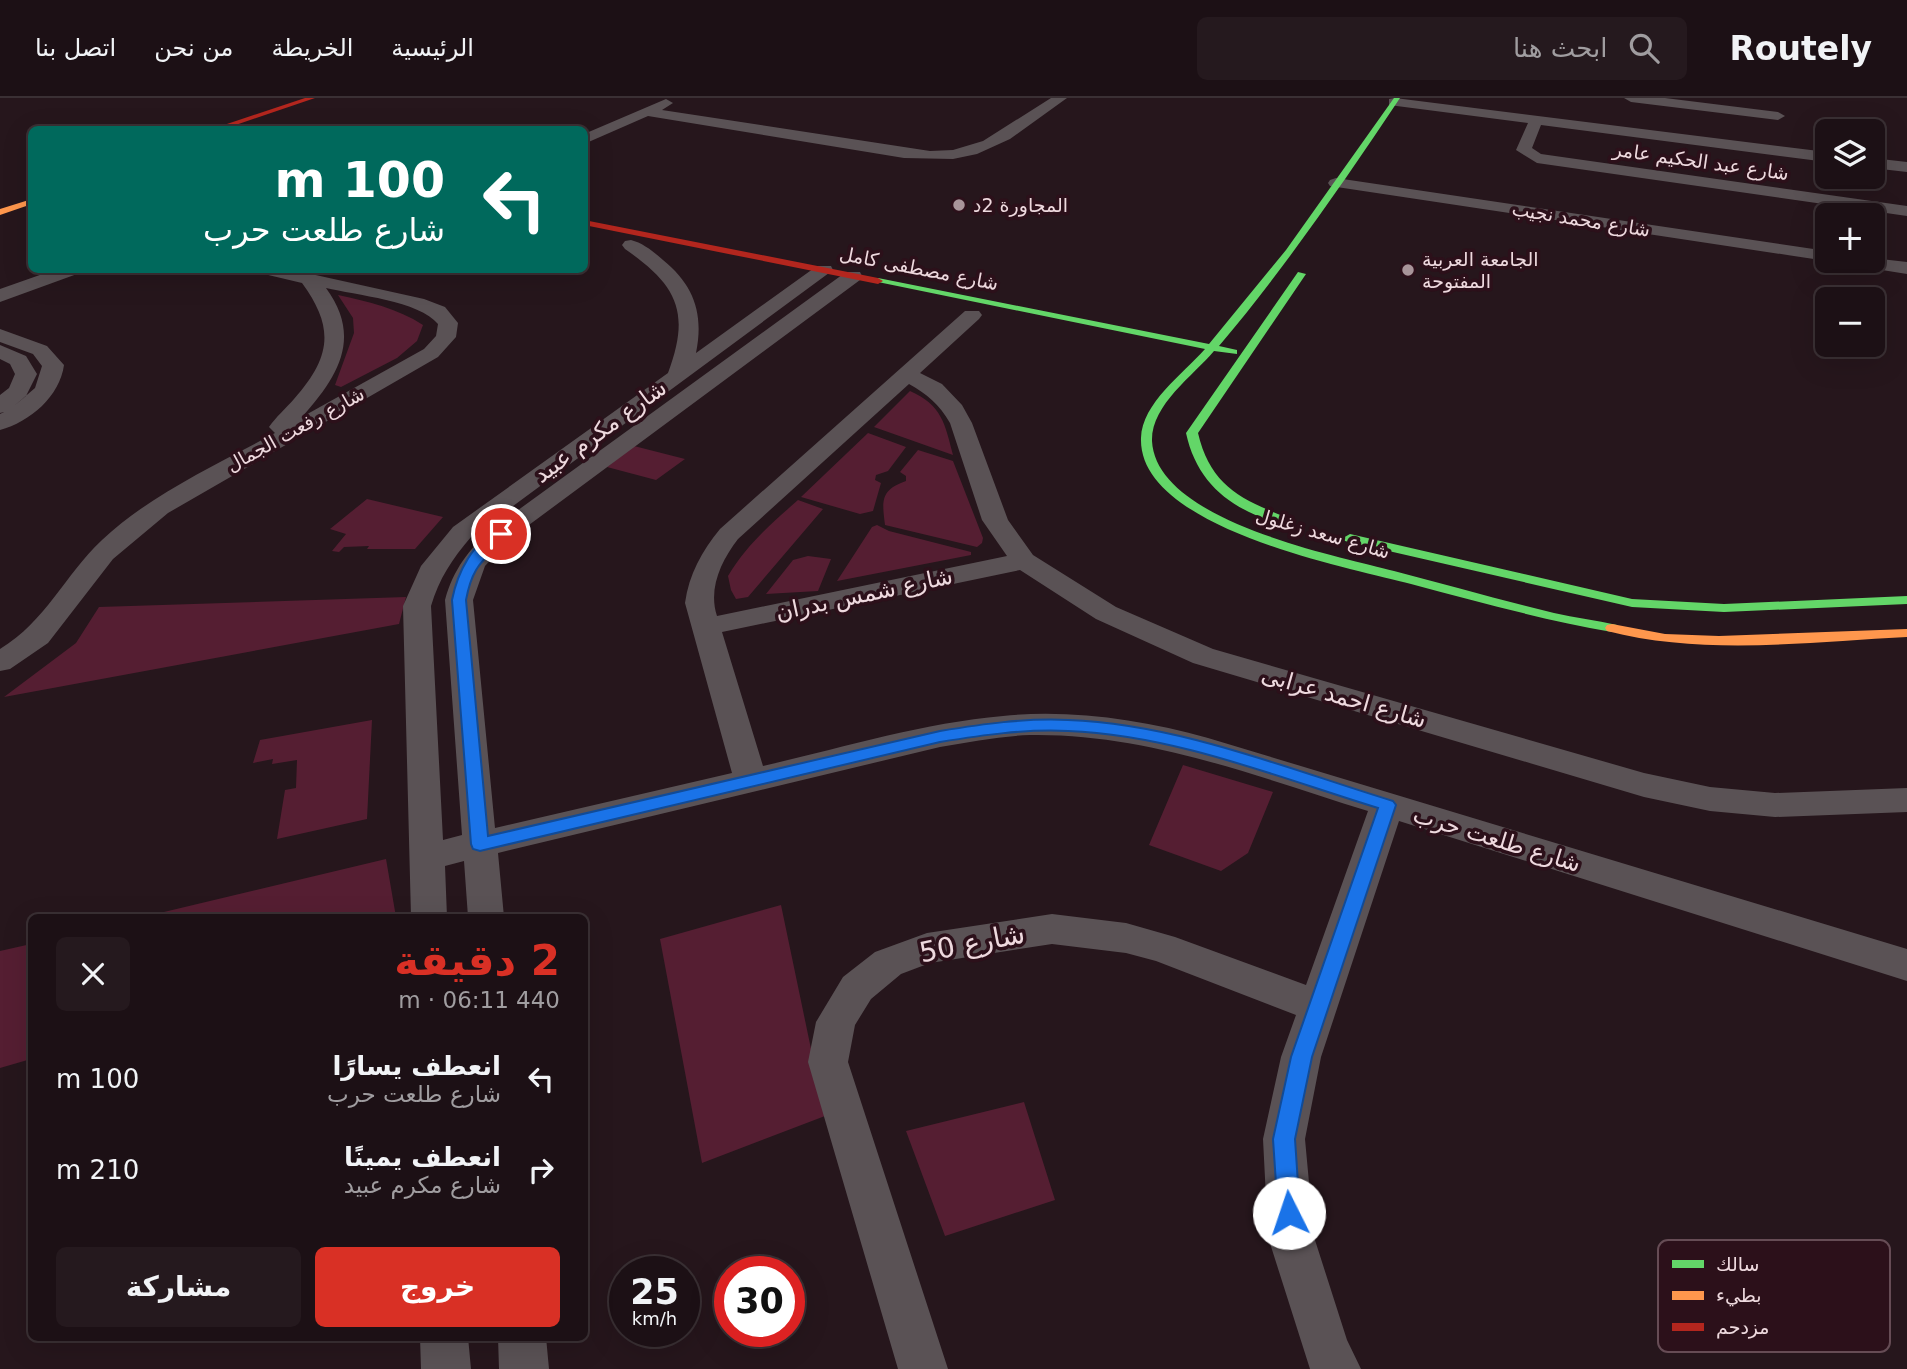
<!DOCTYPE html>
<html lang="ar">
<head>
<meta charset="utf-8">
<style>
	:root { --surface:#1c1015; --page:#25191e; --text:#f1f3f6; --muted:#a09da0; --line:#3a3034; --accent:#d93025 }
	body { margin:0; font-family:"DejaVu Sans",Cairo,sans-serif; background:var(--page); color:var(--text); direction:rtl; height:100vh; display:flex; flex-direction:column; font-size:26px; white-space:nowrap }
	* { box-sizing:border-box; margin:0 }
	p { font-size:23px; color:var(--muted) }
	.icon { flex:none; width:38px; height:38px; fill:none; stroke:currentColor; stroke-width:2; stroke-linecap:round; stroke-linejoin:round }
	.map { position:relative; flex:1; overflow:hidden; direction:ltr }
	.drawer { position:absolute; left:28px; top:816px; width:560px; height:427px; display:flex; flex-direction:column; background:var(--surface); border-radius:10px; box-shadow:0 7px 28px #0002,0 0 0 2px var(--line); direction:rtl }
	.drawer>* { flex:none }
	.top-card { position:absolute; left:28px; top:28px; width:560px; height:147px; border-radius:10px; box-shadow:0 7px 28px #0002,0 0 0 2px var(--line); direction:rtl; background:#00695c; color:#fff; overflow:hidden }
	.controls { position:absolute; left:1815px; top:21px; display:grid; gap:14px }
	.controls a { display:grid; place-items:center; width:70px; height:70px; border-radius:10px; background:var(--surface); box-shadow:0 7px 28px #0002,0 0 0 2px var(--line); font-size:35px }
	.speed { position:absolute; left:609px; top:1158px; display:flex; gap:14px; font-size:35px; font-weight:700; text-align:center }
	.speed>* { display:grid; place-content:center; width:91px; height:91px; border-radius:50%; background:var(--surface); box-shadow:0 7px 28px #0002,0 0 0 2px var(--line); line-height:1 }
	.speed small { font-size:18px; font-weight:400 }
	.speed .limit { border:10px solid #d22; background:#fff; color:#111 }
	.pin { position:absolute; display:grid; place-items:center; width:60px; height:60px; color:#fff; margin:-30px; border:4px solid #fff; border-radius:50%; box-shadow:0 2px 7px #0007 }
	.me { position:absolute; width:77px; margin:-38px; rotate:356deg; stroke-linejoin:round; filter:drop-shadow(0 0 5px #0008) }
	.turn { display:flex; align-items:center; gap:24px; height:147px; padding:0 28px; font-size:32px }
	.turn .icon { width:91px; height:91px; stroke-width:2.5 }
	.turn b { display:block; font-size:49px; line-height:60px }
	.round { display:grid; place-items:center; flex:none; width:74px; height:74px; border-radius:10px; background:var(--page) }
	.overview { display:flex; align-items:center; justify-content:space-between; height:119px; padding:0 28px }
	h1 { font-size:42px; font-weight:700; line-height:52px; color:var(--accent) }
	.cta { display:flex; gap:14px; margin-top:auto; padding:14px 28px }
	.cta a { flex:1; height:80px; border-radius:10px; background:var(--accent); color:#fff; font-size:28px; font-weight:700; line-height:80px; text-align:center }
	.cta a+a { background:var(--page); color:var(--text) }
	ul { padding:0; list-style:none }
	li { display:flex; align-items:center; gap:21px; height:91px; padding:0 28px }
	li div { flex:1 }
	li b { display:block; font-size:26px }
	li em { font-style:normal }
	header { display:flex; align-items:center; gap:42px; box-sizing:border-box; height:98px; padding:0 35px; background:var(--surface); border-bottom:2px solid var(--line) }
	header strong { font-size:33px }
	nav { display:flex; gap:38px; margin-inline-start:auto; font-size:24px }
	.search { width:490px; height:63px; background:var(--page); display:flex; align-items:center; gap:18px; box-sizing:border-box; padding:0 24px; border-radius:10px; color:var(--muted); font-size:26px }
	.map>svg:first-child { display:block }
	.green { fill:#551e32 }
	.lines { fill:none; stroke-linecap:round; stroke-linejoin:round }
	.street { fill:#5a5255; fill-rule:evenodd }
	.fast { fill:#63d668; fill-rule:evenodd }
	.slow { fill:#ff974d; fill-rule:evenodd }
	.jam { fill:#b3261e; fill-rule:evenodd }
	.route { fill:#1a73e8; stroke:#114b97; stroke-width:2 }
	.poi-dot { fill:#a8959a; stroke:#2c101a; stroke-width:2.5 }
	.labels { text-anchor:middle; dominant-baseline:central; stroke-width:7; stroke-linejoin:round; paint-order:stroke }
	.far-street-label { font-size:19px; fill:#eed9de; stroke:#2c101a }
	.far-poi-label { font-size:19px; fill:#eed9de; stroke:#2c101a; text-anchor:start }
	.street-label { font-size:23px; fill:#eed9de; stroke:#2c101a }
	.near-street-label { font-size:28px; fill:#eed9de; stroke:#2c101a }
	.key { fill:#2c101a; stroke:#664c55; stroke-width:2 }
	.key-label { font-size:19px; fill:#eed9de }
</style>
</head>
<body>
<header>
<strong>Routely</strong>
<div class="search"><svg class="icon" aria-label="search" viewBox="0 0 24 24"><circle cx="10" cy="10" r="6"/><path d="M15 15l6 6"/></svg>ابحث هنا</div>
<nav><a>الرئيسية</a><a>الخريطة</a><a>من نحن</a><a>اتصل بنا</a></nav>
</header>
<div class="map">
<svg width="1907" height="1271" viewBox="0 0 1907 1271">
	<rect width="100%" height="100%" fill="#26161c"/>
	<path class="green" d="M 338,197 C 369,204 397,210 423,227 L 417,243 L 397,260 L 341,289 L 335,287 L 354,235 L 353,220 Z
		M 910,293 C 942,307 945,326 953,357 L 874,329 Z
		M 868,335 L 906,349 L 888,373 L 876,377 L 875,382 L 881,385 L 873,413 L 860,416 L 801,399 Z
		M 634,348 L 685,361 L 656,382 L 607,369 Z
		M 918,352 L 953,363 L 983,440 L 982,445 L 977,449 L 885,427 C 882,403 880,392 906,383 L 906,378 L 900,374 Z
		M 367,401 L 443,419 L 415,451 L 367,451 L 369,448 L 344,449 L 339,454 L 332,453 L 346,436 L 330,431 Z
		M 798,402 L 823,411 L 748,499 L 736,501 L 731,492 L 728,478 C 748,445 770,427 798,402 Z
		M 877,427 L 889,433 L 971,454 L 971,457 L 837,483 L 872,429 Z
		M 808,458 L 831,461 L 818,493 L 766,496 L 793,462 Z
		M 406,499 L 399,526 L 4,599 L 76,545 L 99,509 Z
		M 372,622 L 367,721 L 277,741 L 285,692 L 296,690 L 297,662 L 272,666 L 273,661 L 253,665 L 260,642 Z
		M 1183,667 L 1273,694 L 1248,755 L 1221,773 L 1149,747 Z
		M 386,761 L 396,819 L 143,819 Z
		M 781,807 L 825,1018 L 702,1065 L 660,841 Z
		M 31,846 L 31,961 L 0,970 L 0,853 Z
		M 1024,1004 L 1055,1102 L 945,1138 L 906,1033 Z"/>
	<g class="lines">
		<path class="street" d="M 1051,0 L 1067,0 L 1010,41 L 977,56 L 953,61 L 904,60 L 648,18 L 584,46 L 584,36 L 666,1 L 673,5 L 662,12 L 930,53 L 953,52 L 983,43 Z
			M 1395,0 L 1827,54 L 1827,64 L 1541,27 L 1532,50 L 1541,56 L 1907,108 L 1907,118 L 1537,65 L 1516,52 L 1528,25 L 1389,7 L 1389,1 Z
			M 1624,0 L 1665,0 L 1778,14 L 1785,18 L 1778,22 L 1631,4 Z
			M 1872,60 L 1907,64 L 1907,74 L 1872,70 Z
			M 1336,80 L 1827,153 L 1827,163 L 1830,163 L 1827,163 L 1330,88 L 1328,85 L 1330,82 Z
			M 631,142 C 643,145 654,154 663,162 C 694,187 704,216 696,255 L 817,168 L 831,168 L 833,172 L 471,439 C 452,461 439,481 431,508 L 443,742 L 462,737 L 445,502 C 453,472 469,451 492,431 L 846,174 L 860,174 L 862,178 L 860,182 L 510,441 L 485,468 L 473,502 L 495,730 L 732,675 L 685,505 C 689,476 702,453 720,431 L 965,213 L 979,213 L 982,217 L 979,221 L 920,275 L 942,286 L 962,307 L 972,325 L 1008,422 L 1033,457 L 1116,509 L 1213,551 L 1644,675 L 1710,689 L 1775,695 L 1907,690 L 1907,714 L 1775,719 L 1710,713 L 1644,699 L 1193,565 L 1096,521 L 1020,472 L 722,534 L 763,668 C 842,650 922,625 1003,618 C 1070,611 1143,622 1208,640 L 1907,851 L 1907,883 L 1399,723 L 1321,959 L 1305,1041 L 1314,1139 L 1347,1242 L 1361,1271 L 1310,1271 L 1268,1139 L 1263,1041 L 1281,959 L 1296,917 L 1156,863 L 1126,855 L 1052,846 L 930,865 L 901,876 L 871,901 L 855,927 L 848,964 L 948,1271 L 898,1271 L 808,964 L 816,924 L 843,879 L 875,854 L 927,835 L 1052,816 L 1126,825 L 1175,839 L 1306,887 L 1368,713 C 1258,679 1147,635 1030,637 C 1000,638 970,644 940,649 L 498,755 L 504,819 L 468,819 L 464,763 L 445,768 L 447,819 L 411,819 L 403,508 L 421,468 L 453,429 L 668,275 C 691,214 677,187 625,151 L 622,147 L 625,143 ZM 909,286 C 927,296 939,306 950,325 L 982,422 L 1007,458 L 717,518 C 708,491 721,463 738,441 Z
			M 1872,160 L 1907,164 L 1907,176 L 1857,168 L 1848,163 L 1872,163 Z
			M 54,172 L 79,172 L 77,176 L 0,204 L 0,191 Z
			M 262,172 L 293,172 L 424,201 L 445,209 L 458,225 L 456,239 L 438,259 L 168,415 L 113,461 L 48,545 L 10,571 L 0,573 L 0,551 C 46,523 64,478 102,442 C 151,396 216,367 275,335 L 269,329 C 276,319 286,310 294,301 C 331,259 335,230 302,185 L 264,176 ZM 326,190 C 355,197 420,203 438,226 L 436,238 L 424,251 L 302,319 C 339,278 362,239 326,190 Z
			M 0,231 L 47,248 L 64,267 C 60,298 30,324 0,332 L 0,316 L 4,314 L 0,315 L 0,297 L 9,290 L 15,276 L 10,266 L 0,261 L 0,247 L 26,258 L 37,276 L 26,298 L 14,308 L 35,290 L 42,268 L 33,256 L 0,244 Z
			M 420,1239 L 468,1239 L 471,1271 L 421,1271 Z
			M 498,1239 L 546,1239 L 549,1271 L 499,1271 Z"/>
		<path class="fast" d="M 1394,0 L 1400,0 C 1343,85 1285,170 1219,248 L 1237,252 L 1237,256 L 1214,253 C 1193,278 1151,307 1152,343 C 1156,423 1334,457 1394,473 C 1447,487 1501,502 1554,515 C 1575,520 1596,522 1617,527 L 1619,530 L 1617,533 L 1612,534 C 1544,522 1478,504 1411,486 C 1346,469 1138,430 1141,340 C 1142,305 1183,276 1205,251 L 873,183 L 878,180 L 1209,246 L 1286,152 Z
			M 1298,174 L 1306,176 L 1198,335 C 1210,386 1239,401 1286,419 L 1286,425 L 1281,426 C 1232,412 1197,386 1186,335 Z
			M 1350,436 L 1632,501 L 1724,506 L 1907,498 L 1907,506 L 1724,514 L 1632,509 L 1345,443 L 1343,440 Z"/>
		<path class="slow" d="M 32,101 L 32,106 L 0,117 L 0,111 Z
			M 1612,526 L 1665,536 L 1719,538 L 1907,531 L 1907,539 C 1808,544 1704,558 1607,533 L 1605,530 L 1607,527 Z"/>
		<path class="jam" d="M 305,0 L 315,0 L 221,32 L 209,32 Z
			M 584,122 L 878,180 L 883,183 L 878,186 L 584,127 Z"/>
	</g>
	<path class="route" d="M 501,432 L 508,436 C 485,463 473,464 466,502 L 488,738 L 940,633 C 983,626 1024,620 1068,622 C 1179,626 1288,671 1393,703 L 1396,707 L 1312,959 L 1295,1041 L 1300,1115 L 1297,1123 L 1289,1126 L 1281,1123 L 1278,1115 L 1273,1041 L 1291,959 L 1378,710 C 1277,679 1174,637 1068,633 C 1024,631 983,637 940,644 L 480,753 L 473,751 L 471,746 L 452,502 C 457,476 473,441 501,432 Z"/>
	<g class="poi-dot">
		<circle cx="959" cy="107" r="7"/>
		<circle cx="1408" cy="172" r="7"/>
	</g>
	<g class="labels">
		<g class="far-street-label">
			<text transform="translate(1701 63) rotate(8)">شارع عبد الحكيم عامر</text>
			<text transform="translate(1581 121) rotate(9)">شارع محمد نجيب</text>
			<text transform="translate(919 170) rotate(11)">شارع مصطفى كامل</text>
			<text transform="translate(295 331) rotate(-29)">شارع رفعت الجمال</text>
			<text transform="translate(1323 435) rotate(16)">شارع سعد زغلول</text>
		</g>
		<g class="far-poi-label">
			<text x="973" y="107">المجاورة 2د</text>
			<text x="1422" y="161">الجامعة العربية<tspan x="1422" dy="22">المفتوحة</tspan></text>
		</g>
		<g class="street-label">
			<text transform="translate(600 333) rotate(-36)">شارع مكرم عبيد</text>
			<text transform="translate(864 496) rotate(-12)">شارع شمس بدران</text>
			<text transform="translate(1344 599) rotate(16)">شارع احمد عرابى</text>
			<text transform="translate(1497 741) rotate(17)">شارع طلعت حرب</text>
		</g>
		<g class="near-street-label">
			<text transform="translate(972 845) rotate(-11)">شارع 50</text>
		</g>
	</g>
	<rect x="1658" y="1142" width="232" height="112" rx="10" class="key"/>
	<rect x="1672" y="1162" width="32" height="8" fill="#63d668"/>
	<rect x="1672" y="1193" width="32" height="9" fill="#ff974d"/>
	<rect x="1672" y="1225" width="32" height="8" fill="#b3261e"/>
	<g class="key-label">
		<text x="1716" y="1173">سالك</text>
		<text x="1716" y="1204">بطيء</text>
		<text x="1716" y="1236">مزدحم</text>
	</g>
</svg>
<div class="controls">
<a><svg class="icon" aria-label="layers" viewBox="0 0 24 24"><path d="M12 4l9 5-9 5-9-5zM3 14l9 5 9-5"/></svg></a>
<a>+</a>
<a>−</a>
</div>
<div class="speed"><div>25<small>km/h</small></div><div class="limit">30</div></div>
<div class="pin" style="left:501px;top:436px;background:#d93025"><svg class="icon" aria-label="arrive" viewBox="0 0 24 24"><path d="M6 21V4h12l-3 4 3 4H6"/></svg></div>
<svg class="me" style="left:1289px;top:1115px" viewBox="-20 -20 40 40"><circle r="19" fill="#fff"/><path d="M0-13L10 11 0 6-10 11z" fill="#1a73e8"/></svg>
<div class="top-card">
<div class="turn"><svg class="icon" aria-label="left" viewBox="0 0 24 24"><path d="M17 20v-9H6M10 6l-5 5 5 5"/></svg><div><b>100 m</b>شارع طلعت حرب</div></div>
</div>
<section class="drawer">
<div class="overview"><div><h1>2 دقيقة</h1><p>440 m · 06:11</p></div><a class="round"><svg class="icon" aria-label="close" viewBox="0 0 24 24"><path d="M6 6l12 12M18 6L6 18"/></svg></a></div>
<ul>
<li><svg class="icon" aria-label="left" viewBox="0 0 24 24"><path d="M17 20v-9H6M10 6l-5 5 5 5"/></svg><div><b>انعطف يسارًا</b><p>شارع طلعت حرب</p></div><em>100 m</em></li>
<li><svg class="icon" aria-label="right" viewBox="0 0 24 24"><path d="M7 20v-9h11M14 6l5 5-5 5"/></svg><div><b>انعطف يمينًا</b><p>شارع مكرم عبيد</p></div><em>210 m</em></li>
</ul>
<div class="cta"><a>خروج</a><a>مشاركة</a></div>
</section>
</div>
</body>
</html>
